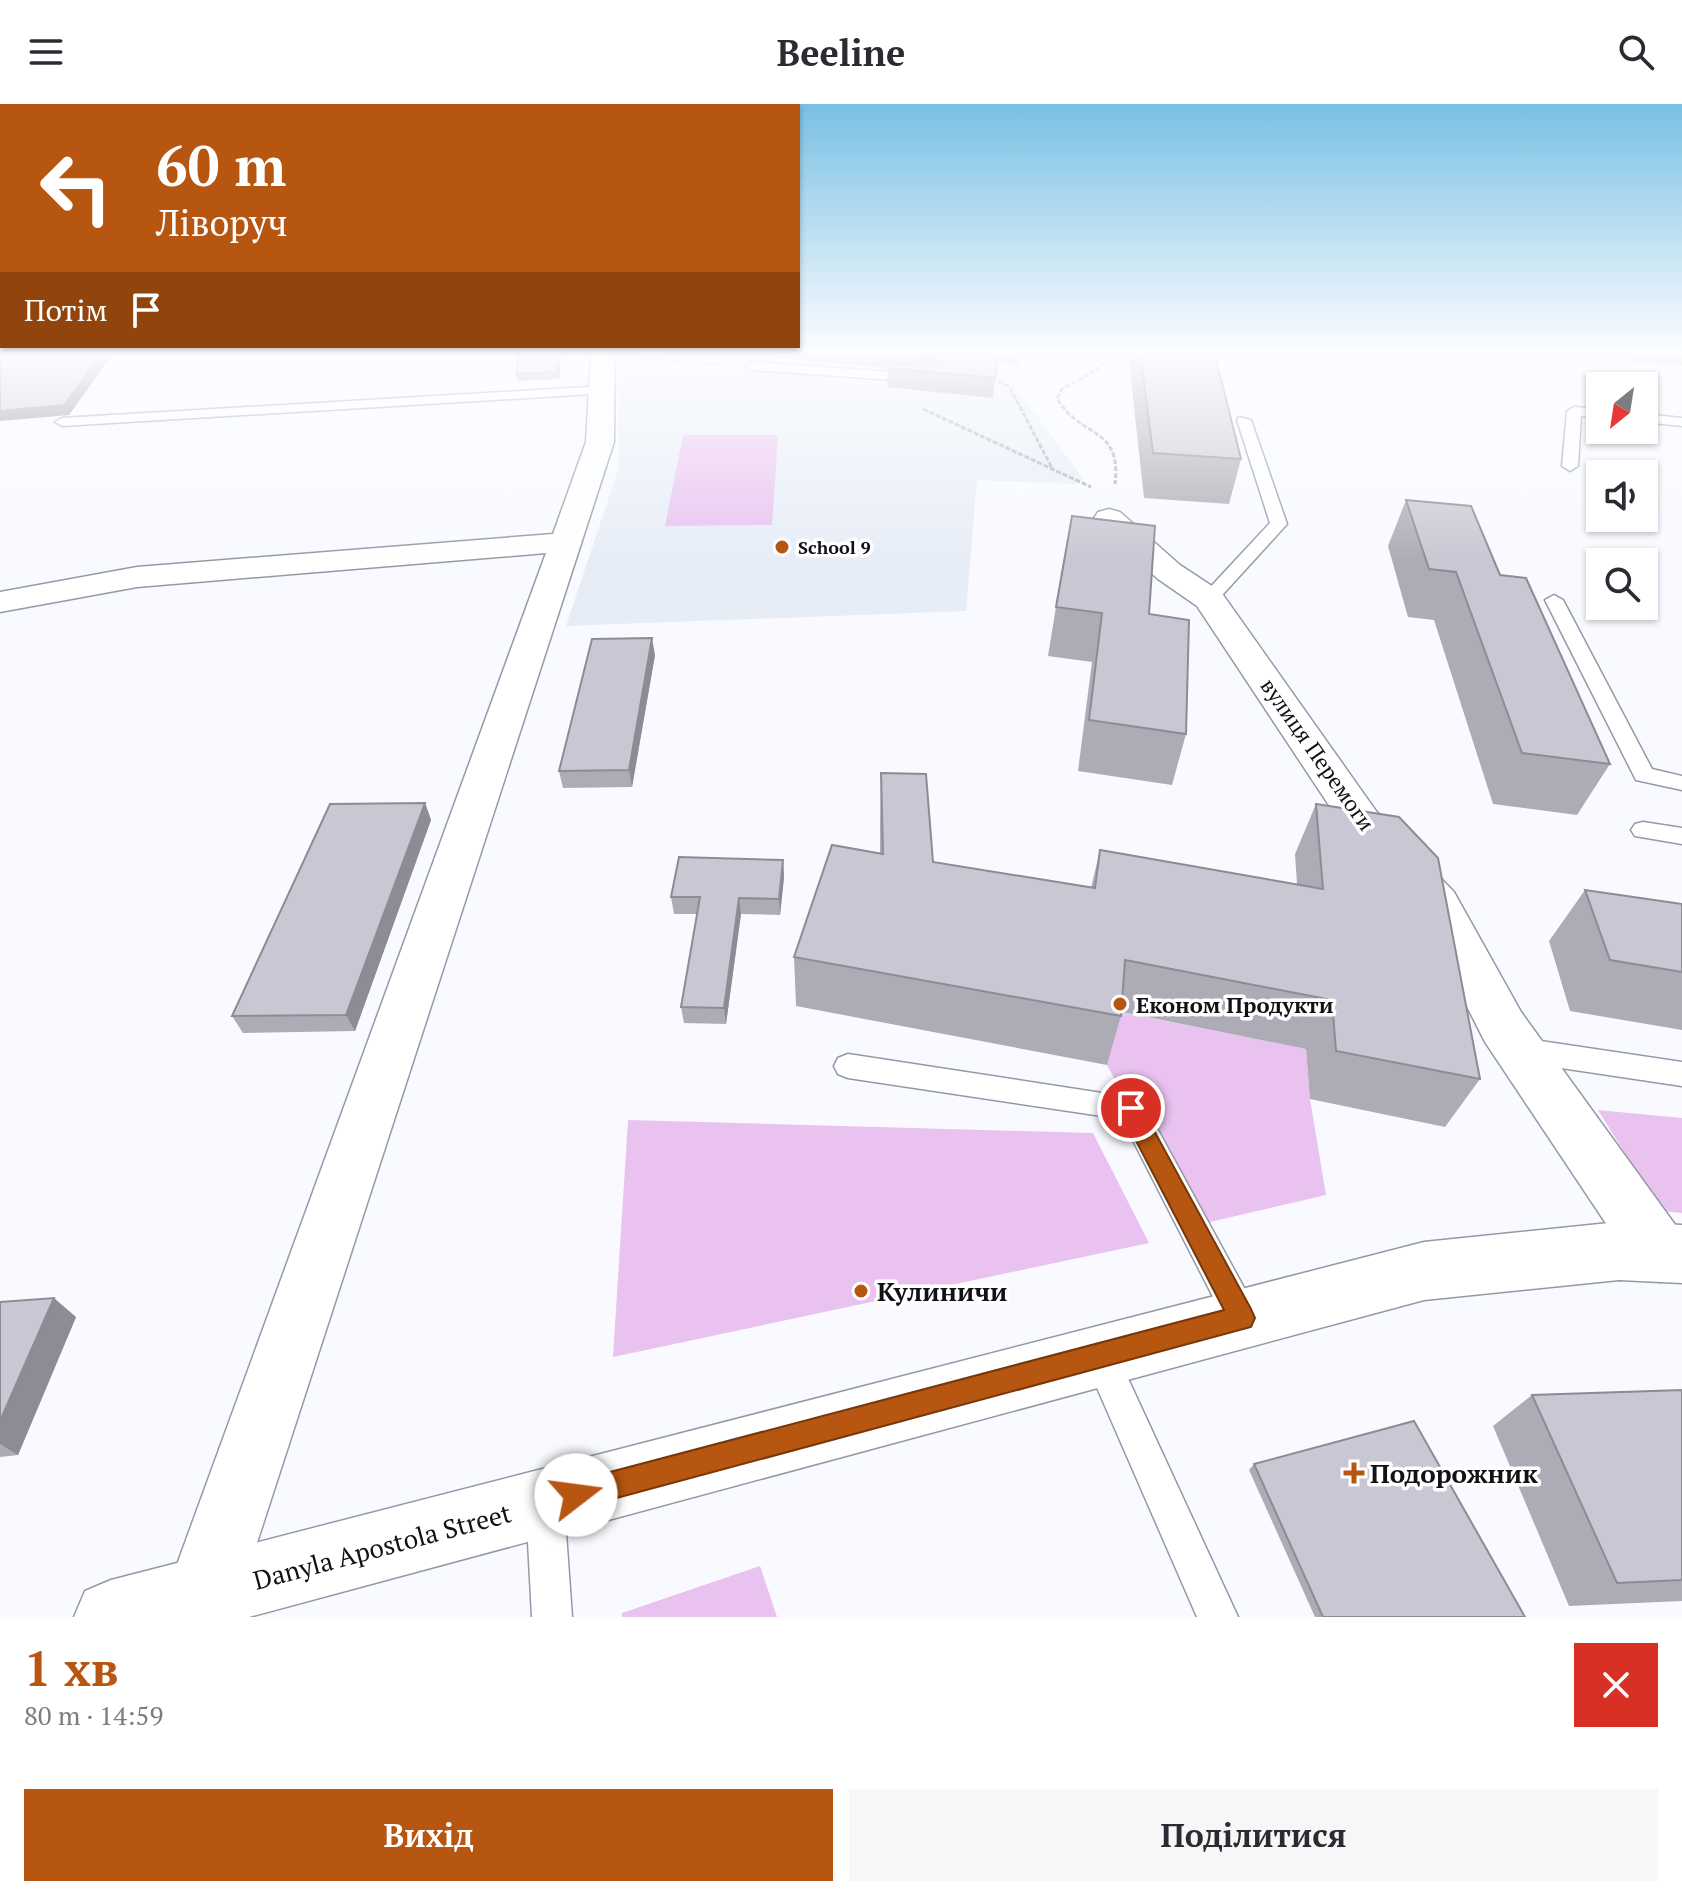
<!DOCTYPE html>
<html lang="uk">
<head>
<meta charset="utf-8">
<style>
	:root { --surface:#fff; --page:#f7f7f7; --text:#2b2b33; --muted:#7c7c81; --accent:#b65610 }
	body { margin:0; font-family:"PT Serif",serif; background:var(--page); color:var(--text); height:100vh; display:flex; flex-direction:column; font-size:30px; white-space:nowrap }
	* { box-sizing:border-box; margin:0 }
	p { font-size:26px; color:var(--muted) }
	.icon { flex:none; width:44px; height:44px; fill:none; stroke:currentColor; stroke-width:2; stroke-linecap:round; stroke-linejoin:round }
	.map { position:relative; height:1513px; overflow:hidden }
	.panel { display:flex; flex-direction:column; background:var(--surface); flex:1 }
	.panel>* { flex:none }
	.hud { position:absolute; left:0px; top:0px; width:800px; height:244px; box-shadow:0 2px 6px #0004; background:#b65610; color:#fff; overflow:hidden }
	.needle { width:52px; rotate:210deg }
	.buttons { position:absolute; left:1586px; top:268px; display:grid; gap:16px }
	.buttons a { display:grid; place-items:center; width:72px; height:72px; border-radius:0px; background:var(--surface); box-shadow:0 2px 6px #0004; font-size:40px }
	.pin { position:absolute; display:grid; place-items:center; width:68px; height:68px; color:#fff; margin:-34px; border:4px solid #fff; border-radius:50%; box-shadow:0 2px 8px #0007 }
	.me { position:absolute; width:88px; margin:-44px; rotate:75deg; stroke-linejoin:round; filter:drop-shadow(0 0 6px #0008) }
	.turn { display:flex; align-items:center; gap:28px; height:168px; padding:0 24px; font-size:36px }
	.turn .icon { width:104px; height:104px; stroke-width:2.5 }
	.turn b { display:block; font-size:56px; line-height:68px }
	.then { display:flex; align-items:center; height:76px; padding:0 24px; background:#0003; gap:16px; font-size:30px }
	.round { display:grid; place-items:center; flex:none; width:84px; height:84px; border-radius:0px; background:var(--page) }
	.summary { display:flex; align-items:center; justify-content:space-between; height:136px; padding:0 24px }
	h1 { font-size:48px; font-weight:700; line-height:60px; color:var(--accent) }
	.cta { display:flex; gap:16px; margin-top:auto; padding:16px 24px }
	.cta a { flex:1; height:92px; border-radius:0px; background:var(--accent); color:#fff; font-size:32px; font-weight:700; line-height:92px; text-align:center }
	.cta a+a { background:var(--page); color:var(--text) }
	header { display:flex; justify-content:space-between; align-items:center; height:104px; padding:0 24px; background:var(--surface); font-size:36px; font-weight:700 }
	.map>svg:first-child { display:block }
	.built { fill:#e7edf7 }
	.green { fill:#e9c2ef }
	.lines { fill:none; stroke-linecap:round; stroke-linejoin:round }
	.service-casing { stroke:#949aa5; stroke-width:3 }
	.minor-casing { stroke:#949aa5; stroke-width:3 }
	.tertiary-casing { stroke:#949aa5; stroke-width:3 }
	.path { stroke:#acaeb3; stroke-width:3; stroke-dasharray:5 2; stroke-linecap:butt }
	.service { fill:#fff; fill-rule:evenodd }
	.minor { fill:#fff; fill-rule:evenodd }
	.tertiary { fill:#fff; fill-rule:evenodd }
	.wall { fill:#adabb5 }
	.shaded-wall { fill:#8d8b94 }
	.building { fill:#c9c7d3; stroke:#8d8b94; stroke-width:2 }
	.route { fill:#b65610; stroke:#76380a; stroke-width:2 }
	.poi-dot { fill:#b65610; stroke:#fff; stroke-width:3 }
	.labels { text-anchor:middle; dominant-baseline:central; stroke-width:7; stroke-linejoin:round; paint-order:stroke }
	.far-poi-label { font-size:18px; font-weight:bold; fill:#101215; stroke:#fff; text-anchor:start }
	.street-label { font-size:22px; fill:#101215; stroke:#fff }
	.poi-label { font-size:22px; font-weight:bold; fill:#101215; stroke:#fff; text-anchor:start }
	.near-poi-label { font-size:26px; font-weight:bold; fill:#101215; stroke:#fff; text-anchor:start }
	.near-street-label { font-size:26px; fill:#101215; stroke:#fff }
</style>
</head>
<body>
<header><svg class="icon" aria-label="menu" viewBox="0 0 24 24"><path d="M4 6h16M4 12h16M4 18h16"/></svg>Beeline<svg class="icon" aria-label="search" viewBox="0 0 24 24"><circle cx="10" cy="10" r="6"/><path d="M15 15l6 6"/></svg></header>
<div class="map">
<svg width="1682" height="1513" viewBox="0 0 1682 1513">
	<rect width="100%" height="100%" fill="#f8faff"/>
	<path class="built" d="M 619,247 L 1066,247 L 1065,267 L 1003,265 L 1083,375 L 1075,380 L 977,376 L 966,507 L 566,522 L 619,363 Z"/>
	<path class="green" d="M 683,331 L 778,331 L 772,421 L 665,422 Z
		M 1110,906 L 1306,945 L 1310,995 L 1326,1091 L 1193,1122 L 1107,961 Z
		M 1598,1006 L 1682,1014 L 1682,1109 L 1661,1107 Z
		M 628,1016 L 1093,1029 L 1149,1139 L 613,1253 Z
		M 760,1462 L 777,1513 L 622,1513 L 622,1509 Z"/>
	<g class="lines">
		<g class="service-casing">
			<path id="service" d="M 946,247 L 958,247 L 944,273 L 922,278 L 753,266 L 746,262 L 753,258 L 922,270 L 934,267 Z
				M 605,282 L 610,283 L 610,289 L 62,322 L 55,318 L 62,314 Z
				M 1574,303 L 1600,305 L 1600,313 L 1581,312 L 1578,362 L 1570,367 L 1562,362 L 1567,307 Z
				M 1644,310 L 1682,314 L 1682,322 L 1644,318 Z
				M 1239,313 L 1251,316 L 1287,420 L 1215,499 L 1203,499 L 1203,491 L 1270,419 L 1237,316 Z
				M 1554,491 L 1563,496 L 1652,665 L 1682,672 L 1682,686 L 1636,676 L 1545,496 Z
				M 1643,718 L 1682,724 L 1682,740 L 1635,732 L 1631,726 L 1635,720 Z
				M 1521,934 L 1682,958 L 1682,982 L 1521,958 L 1511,954 L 1507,946 L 1511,938 Z
				M 848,950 L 1141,995 L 1254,1202 L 1259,1214 L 1254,1226 L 1242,1231 L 1230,1226 L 1122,1015 L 848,974 L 838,970 L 834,962 L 838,954 Z
				M 1101,1237 L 1113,1242 L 1238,1513 L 1197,1513 L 1084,1254 L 1089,1242 Z
				M 545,1381 L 558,1387 L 564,1400 L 572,1513 L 532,1513 L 526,1400 L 532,1387 Z"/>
		</g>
		<g class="minor-casing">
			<path id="minor" d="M 591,247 L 615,247 L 614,338 L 241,1488 L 230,1513 L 178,1513 L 167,1488 L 546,449 L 137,483 L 0,508 L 0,488 L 137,463 L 553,430 L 586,338 Z
				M 1109,405 L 1120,408 L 1180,461 L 1221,488 L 1376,707 L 1454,788 L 1521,908 L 1681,1129 L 1681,1169 L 1660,1178 L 1639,1169 L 1485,938 L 1420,810 L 1346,727 L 1197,502 L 1158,475 L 1098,420 L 1094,414 L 1098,408 Z"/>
		</g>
		<g class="tertiary-casing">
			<path id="tertiary" d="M 1619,1118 L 1682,1121 L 1682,1179 L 1619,1176 L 1424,1196 L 249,1513 L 74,1513 L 85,1487 L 111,1476 L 1424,1138 Z"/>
		</g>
		<path class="path" d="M 1113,247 L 1097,266 L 1062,285 L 1057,294 C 1080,335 1122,321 1115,380
			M 640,255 L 722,260
			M 992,274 L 1009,282 L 1053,366
			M 923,305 L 1091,383"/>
		<use href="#service" class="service"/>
		<use href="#minor" class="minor"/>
		<use href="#tertiary" class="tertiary"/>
	</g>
	<path class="wall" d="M 519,247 L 561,247 L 559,275 L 517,277 L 516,270 Z
		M 705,247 L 943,247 L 935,259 L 946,257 L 952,247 L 1023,247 L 1020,260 L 997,258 L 993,294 L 887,283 L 888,264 Z
		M 1128,247 L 1214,247 L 1241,355 L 1229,400 L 1144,394 Z
		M 1621,247 L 1682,247 L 1682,261 L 1631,258 Z
		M 1406,396 L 1500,471 L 1610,660 L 1577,711 L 1493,700 L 1434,516 L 1408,513 L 1388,442 Z
		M 1056,503 L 1149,510 L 1186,630 L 1172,681 L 1078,667 L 1092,558 L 1048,552 Z
		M 655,551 L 632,683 L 563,684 L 559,667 Z
		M 881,669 L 933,758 L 1091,784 L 1100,746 L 1297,780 L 1295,750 L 1316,700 L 1480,975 L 1445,1023 L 1310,995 L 1306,945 L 1122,908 L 1107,961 L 796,902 L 794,853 L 880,749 L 880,719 Z
		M 425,699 L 431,716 L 355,927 L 243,929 L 232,912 Z
		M 783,756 L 784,773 L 780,811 L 741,810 L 726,920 L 684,919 L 681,903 L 697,810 L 674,810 L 671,793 Z
		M 1585,786 L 1682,800 L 1682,926 L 1570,907 L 1549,837 Z
		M 0,1198 L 76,1213 L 18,1351 L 0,1353 Z
		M 1682,1286 L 1682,1497 L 1569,1502 L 1493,1322 L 1532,1291 Z
		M 1254,1360 L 1525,1513 L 1315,1513 L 1249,1366 Z"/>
	<path class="shaded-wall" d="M 104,247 L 115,247 L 69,311 L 0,317 L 0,307 Z
		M 559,247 L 561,247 L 559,275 L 557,268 Z
		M 928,247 L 943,247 L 932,264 L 922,267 L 923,248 Z
		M 652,534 L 655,551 L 632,683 L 629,666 Z
		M 425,699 L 431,716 L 355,927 L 346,911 Z
		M 783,756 L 784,773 L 780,811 L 779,795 Z
		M 739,794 L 741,810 L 726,920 L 724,904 Z
		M 54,1194 L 76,1213 L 18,1351 L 0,1340 L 0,1317 Z"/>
	<path class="building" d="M 0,247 L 104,247 L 64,301 L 0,307 Z
		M 519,247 L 559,247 L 557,268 L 516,270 Z
		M 952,247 L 998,247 L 995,274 L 888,264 L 889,259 L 923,262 L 946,257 Z
		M 1140,247 L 1214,247 L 1241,355 L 1153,349 Z
		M 1406,396 L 1471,402 L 1500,471 L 1526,474 L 1610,660 L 1522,649 L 1456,468 L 1429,465 Z
		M 1072,412 L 1155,422 L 1149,510 L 1189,516 L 1186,630 L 1089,616 L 1102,509 L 1056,503 Z
		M 652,534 L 629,666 L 559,667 L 592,535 Z
		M 881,669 L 926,670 L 933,758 L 1095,784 L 1100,746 L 1323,785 L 1316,700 L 1399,713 L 1438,754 L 1480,975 L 1336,947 L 1332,896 L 1125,856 L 1121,912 L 794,853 L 832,741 L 883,750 Z
		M 425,699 L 346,911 L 232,912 L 330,700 Z
		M 679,753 L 783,756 L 779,795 L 739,794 L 724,904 L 681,903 L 700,793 L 671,793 Z
		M 1585,786 L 1682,800 L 1682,868 L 1610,856 Z
		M 54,1194 L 0,1317 L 0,1198 Z
		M 1682,1286 L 1682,1476 L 1617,1479 L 1532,1291 Z
		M 1414,1317 L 1525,1513 L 1323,1513 L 1254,1360 Z"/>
	<linearGradient id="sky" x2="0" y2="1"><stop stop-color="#79c0e4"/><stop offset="0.54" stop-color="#fcfdff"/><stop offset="1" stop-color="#fcfdff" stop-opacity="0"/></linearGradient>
	<rect width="1682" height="458" fill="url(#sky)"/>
	<path class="route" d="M 1131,994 L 1138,997 L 1251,1205 L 1255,1214 L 1251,1223 L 576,1405 L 566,1401 L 562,1391 L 566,1381 L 576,1377 L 1224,1206 L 1119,1004 L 1123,997 Z"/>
	<g class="poi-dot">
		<circle cx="782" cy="443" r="8"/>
		<circle cx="1120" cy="900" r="8"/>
		<circle cx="861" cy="1187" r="8"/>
		<path d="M1350 1357h8v8h8v8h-8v8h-8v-8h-8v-8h8z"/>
	</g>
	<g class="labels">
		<g class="far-poi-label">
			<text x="798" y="443">School 9</text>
		</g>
		<g class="street-label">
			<text transform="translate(1318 650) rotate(55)">вулиця Перемоги</text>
		</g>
		<g class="poi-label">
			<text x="1136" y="900">Економ Продукти</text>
		</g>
		<g class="near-poi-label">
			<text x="877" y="1187">Кулиничи</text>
			<text x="1370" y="1369">Подорожник</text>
		</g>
		<g class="near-street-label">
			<text transform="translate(382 1442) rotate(-15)">Danyla Apostola Street</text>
		</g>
	</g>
</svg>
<div class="buttons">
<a><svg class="needle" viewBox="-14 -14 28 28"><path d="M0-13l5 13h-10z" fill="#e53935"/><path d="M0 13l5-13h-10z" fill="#7c7c81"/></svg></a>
<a><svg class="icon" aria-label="sound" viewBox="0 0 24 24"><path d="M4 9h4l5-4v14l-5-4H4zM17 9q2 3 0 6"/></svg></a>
<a><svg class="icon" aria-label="search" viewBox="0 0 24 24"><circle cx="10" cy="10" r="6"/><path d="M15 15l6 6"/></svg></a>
</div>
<div class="pin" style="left:1131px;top:1004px;background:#d93025"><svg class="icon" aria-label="arrive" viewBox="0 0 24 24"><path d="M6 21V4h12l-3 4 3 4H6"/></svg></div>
<svg class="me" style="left:576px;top:1391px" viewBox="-20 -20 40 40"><circle r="19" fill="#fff"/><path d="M0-13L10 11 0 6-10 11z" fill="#b65610"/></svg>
<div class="hud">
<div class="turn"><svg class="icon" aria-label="left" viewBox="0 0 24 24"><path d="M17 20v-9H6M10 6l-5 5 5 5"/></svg><div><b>60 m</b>Ліворуч</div></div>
<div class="then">Потім<svg class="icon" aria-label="arrive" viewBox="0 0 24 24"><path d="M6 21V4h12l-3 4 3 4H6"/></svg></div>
</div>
</div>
<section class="panel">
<div class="summary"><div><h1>1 хв</h1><p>80 m · 14:59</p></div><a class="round" style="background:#d93025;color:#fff"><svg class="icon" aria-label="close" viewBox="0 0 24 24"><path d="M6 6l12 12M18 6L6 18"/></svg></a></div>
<div class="cta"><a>Вихід</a><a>Поділитися</a></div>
</section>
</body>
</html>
